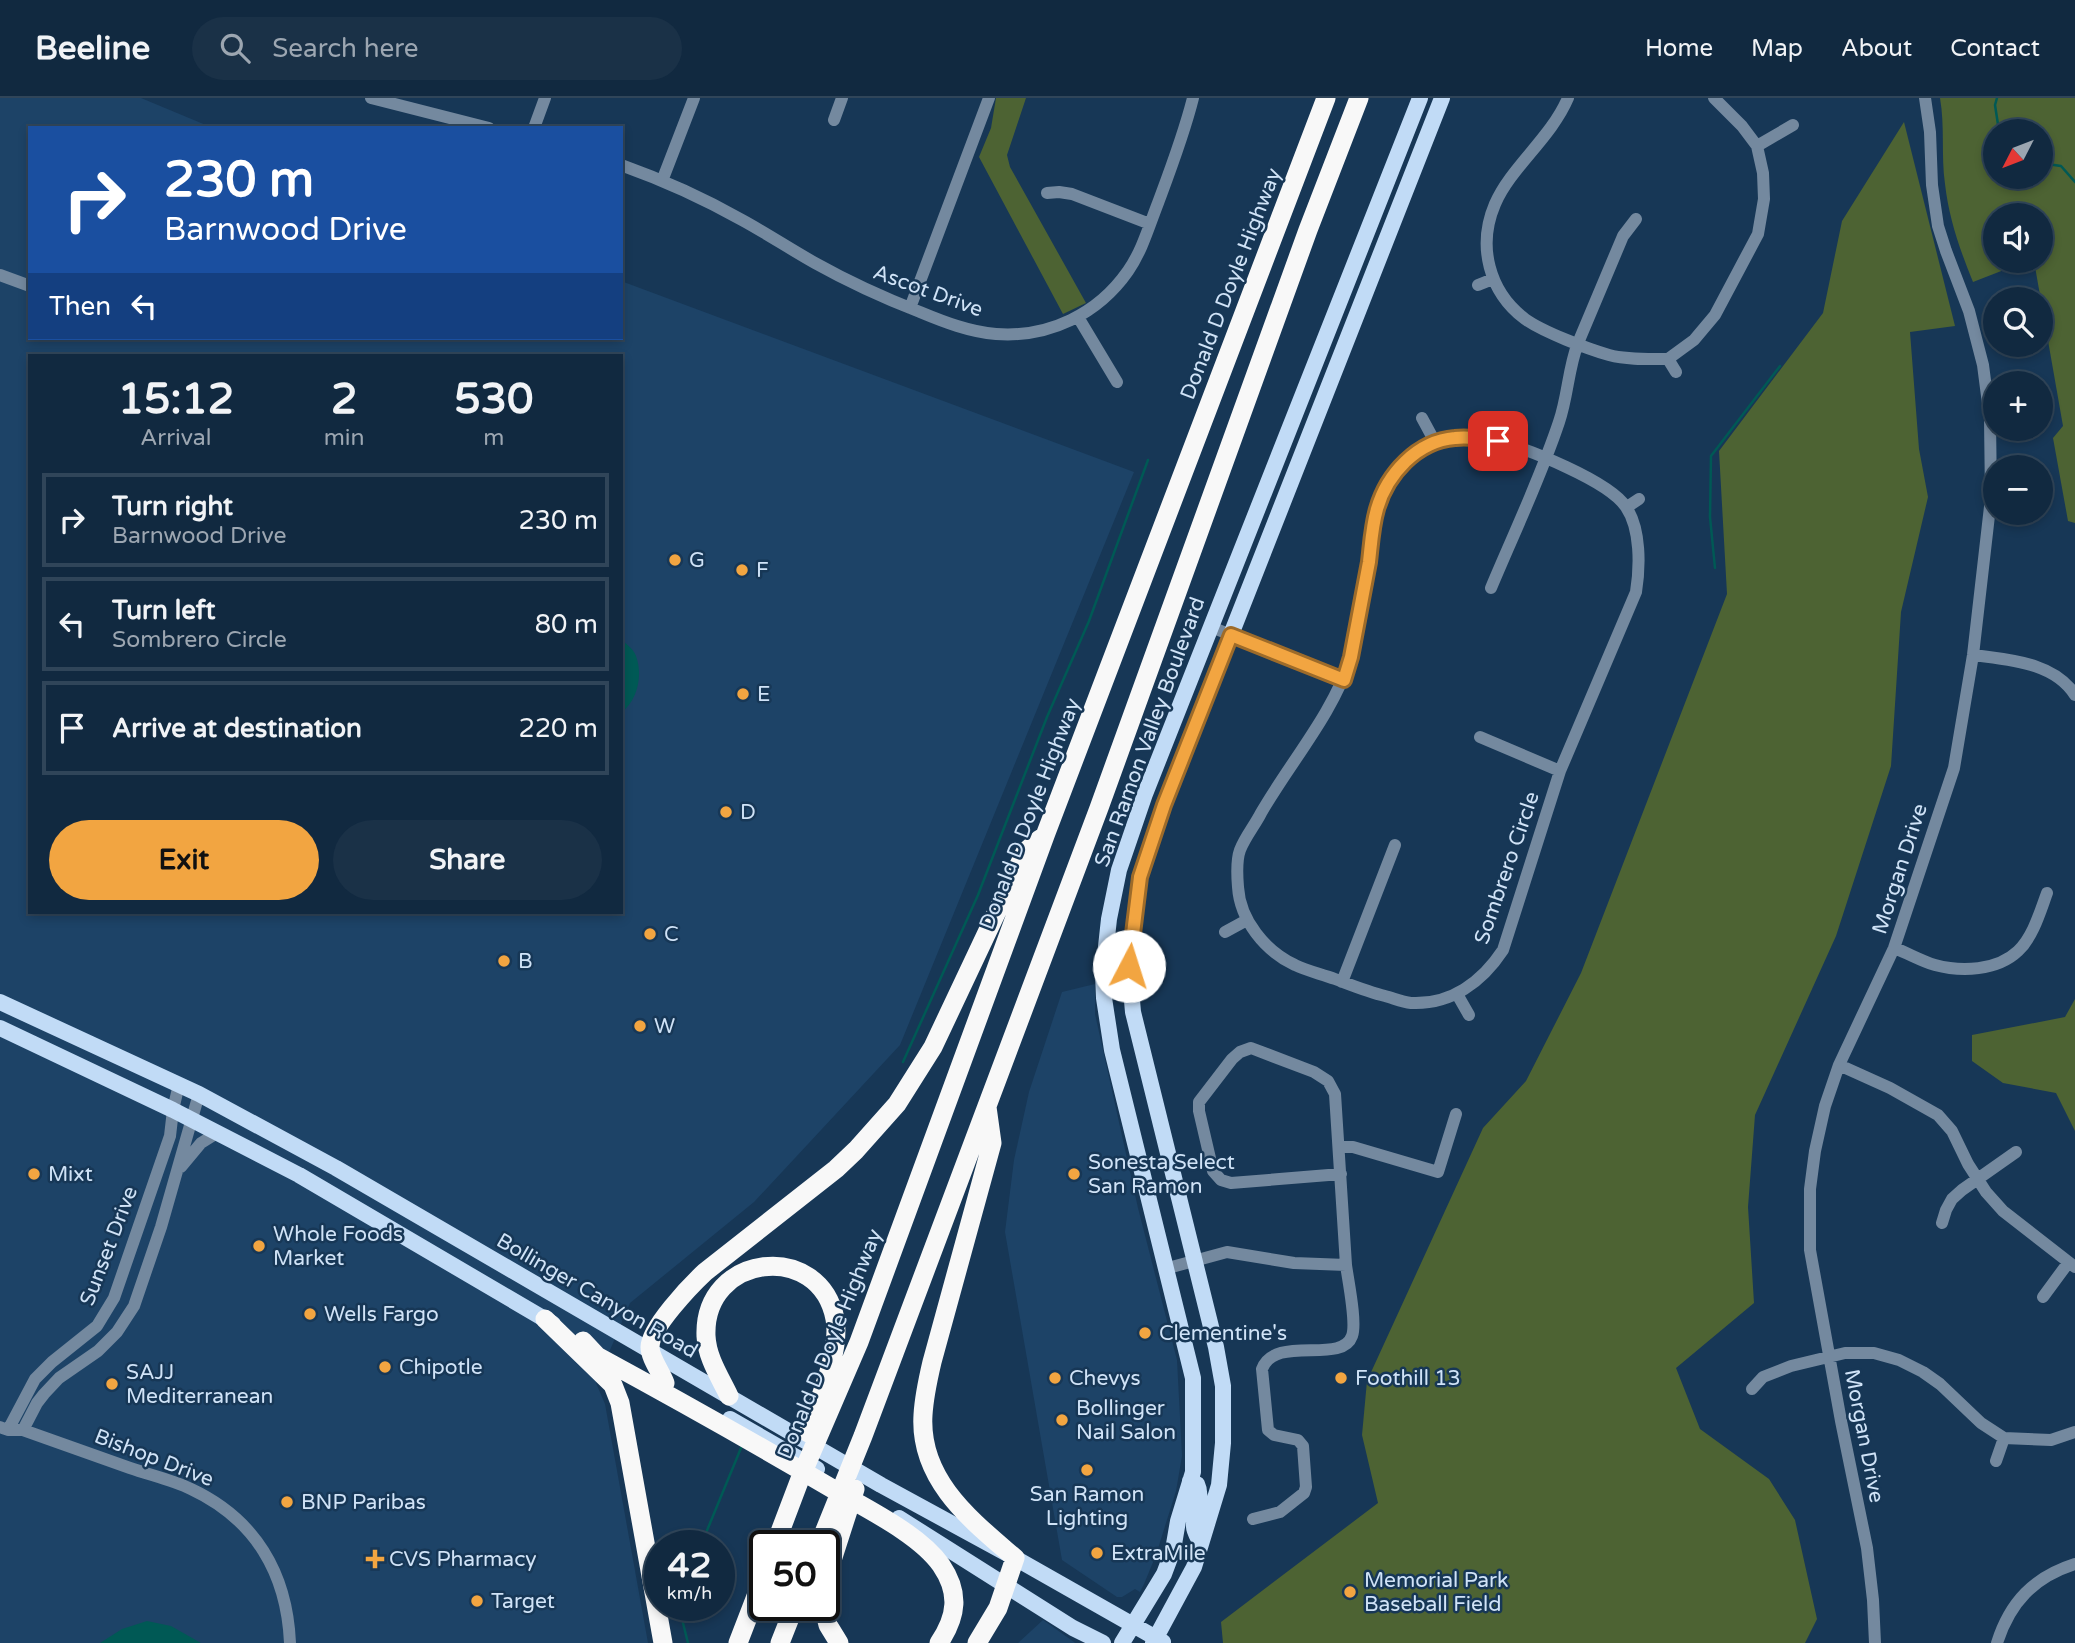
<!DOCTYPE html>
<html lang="en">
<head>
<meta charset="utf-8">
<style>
	:root { --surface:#112940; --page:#1a3147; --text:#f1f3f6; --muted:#9ca6b1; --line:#304559; --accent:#f2a541 }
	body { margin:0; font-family:"Varela Round",sans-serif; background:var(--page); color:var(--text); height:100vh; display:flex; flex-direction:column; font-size:26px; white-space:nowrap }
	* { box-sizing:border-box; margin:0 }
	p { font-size:23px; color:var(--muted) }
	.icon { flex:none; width:38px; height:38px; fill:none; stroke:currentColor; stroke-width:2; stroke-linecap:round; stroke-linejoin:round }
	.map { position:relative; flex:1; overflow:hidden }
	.drawer { position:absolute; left:28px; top:256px; width:595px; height:560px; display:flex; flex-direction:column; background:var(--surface); border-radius:0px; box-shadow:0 4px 10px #0003,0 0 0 2px var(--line) }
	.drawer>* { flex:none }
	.banner { position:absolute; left:28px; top:28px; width:595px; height:214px; border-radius:0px; box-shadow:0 4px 10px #0003,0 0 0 2px var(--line); background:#1a4fa0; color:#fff; overflow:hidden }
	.needle { width:46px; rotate:228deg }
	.tools { position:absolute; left:1983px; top:21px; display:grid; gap:14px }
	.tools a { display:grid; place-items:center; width:70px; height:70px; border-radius:50%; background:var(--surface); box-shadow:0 4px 10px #0003,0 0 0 2px var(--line); font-size:35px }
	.speed { position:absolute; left:644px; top:1432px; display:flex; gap:14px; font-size:35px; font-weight:700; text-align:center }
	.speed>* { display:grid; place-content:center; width:91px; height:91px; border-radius:50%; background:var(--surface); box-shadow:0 4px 10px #0003,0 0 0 2px var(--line); line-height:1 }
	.speed small { font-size:18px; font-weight:400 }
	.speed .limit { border:4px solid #111; border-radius:10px; background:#fff; color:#111 }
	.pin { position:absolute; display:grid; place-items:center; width:60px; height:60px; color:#fff; margin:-30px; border-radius:14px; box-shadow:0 4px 10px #0006 }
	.me { position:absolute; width:77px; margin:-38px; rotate:5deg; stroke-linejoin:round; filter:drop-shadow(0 0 5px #0008) }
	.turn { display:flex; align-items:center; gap:24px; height:147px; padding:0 21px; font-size:32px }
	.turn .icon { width:91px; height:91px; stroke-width:2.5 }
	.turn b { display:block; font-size:49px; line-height:60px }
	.then { display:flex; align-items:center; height:66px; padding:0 21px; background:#0003; gap:14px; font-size:26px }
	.eta { display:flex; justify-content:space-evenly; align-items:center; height:119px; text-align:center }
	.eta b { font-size:42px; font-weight:700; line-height:49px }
	.action { display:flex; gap:14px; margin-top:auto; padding:14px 21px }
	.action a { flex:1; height:80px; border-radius:42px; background:var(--accent); color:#111; font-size:28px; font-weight:700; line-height:80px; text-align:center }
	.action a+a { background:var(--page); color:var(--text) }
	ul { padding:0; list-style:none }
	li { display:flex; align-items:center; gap:21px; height:94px; margin:0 14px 10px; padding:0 7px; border:4px solid var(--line); border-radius:0px }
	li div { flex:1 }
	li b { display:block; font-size:26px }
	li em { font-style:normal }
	header { display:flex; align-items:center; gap:42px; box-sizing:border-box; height:98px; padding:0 35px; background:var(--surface); border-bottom:2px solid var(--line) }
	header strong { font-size:33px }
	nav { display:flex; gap:38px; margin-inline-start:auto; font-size:24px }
	.search { width:490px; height:63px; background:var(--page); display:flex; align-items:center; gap:18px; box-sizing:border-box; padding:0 24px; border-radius:38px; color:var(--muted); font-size:26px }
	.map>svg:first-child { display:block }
	.built { fill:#1d4367; fill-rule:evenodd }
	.green { fill:#4d6333; fill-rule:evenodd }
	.water { fill:#005955 }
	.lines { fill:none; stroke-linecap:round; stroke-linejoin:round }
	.stream { stroke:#005955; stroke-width:2.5 }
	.minor { stroke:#74899f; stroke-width:12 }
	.major { stroke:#c1dbf6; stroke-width:16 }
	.highway { stroke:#f8f8f8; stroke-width:19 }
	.route-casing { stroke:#9d6b2a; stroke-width:18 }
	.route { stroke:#f2a541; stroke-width:12 }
	.poi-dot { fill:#f2a541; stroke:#173756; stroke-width:2.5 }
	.labels { text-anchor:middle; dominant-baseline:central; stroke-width:5; stroke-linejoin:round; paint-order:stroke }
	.street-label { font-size:21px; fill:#d0e3f7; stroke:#173756 }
	.poi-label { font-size:21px; fill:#d0e3f7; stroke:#173756; text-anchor:start }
</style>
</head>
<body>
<header>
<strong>Beeline</strong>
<div class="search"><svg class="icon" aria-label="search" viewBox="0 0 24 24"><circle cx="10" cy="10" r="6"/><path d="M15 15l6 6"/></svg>Search here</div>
<nav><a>Home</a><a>Map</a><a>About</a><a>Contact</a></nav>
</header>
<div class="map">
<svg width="2075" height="1545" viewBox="0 0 2075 1545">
	<rect width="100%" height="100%" fill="#173756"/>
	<path class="built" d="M 0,0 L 141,0 L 213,30 L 30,30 L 30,240 L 621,240 L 621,183 L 1134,374 L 900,947 L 754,1104 L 630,1205 L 596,1285 L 605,1306 L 648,1545 L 0,1545 ZM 30,257 L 621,257 L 621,814 L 30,814 Z
		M 1095,886 L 1095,916 L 1138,1110 L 1177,1262 L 1182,1358 L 1176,1393 L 1156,1457 L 1144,1486 L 1140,1494 L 1135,1491 L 1122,1499 L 1117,1499 L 1062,1462 L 1005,1134 L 1014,1062 L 1029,994 L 1062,894 Z
		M 1043,1522 L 1074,1544 L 1075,1545 L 1018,1545 Z"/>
	<path class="green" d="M 996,0 L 1026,0 L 1007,57 L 1010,69 L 1086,205 L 1063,216 L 979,59 L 991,30 Z
		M 1940,0 L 2075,0 L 2075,425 L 2068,423 L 2053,340 L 2063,328 L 2034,163 L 2040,163 L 2040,117 L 1995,117 L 1995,163 L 2027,163 L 1973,184 C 1960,152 1949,121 1945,86 C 1941,57 1945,29 1940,0 ZM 1995,33 L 2040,33 L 2040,79 L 1995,79 Z
		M 1904,24 L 1955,228 L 1910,234 L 1919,351 L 1928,399 L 1901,514 L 1891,668 L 1836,838 L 1755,1017 L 1748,1109 L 1754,1205 L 1676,1270 L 1700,1331 L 1769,1381 L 1795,1422 L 1817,1521 L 1805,1545 L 1223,1545 L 1221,1524 L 1378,1405 L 1362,1337 L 1367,1283 L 1483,1030 L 1526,983 L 1581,875 L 1727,496 L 1719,353 L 1823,215 L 1842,123 Z
		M 2075,901 L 2075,1033 L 2056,995 L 2003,985 L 1972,963 L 1972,937 L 2065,919 Z"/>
	<path class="water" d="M 621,542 C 627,546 634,552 636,558 C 643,577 638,602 621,615 Z
		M 147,1523 L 171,1528 L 201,1545 L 100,1545 L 122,1531 Z"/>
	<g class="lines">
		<path class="stream" d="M 1997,0 L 1995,7 L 1999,33
			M 2040,65 L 2061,68 L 2075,84
			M 1715,470 L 1710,419 L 1711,358 L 1780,268
			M 903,964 L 978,797 L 1047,619 L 1089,523 L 1148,362
			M 701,1447 L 741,1350
			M 682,1507 L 683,1525 L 688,1545"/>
		<path class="minor" d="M 371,0 L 489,30
			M 1568,0 C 1551,40 1511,69 1495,106 C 1477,148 1489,194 1525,221 C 1543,234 1588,251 1609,257 C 1628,262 1649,261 1668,261 L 1694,242 L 1715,217 L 1758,136 L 1764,101 L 1763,75 L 1757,48 L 1742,28 L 1714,0
			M 834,22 L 842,0
			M 534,30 L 545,0
			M 1757,48 L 1793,27
			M 621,67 C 663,82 703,100 742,122 C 766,135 790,151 815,165 C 849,184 884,200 920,214 C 944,224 970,234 996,236 C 1049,240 1098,216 1128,173 C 1142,153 1149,128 1158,105 C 1171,70 1184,36 1193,0
			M 662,83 L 694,0
			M 1047,95 L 1059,94 L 1072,96 L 1150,126
			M 0,177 L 30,188
			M 1478,187 L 1493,181
			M 910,210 L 989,0
			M 1078,219 L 1117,284
			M 1668,261 L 1676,274
			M 1422,320 L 1435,344
			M 1470,339 C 1479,340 1488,341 1497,343 C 1528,351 1609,383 1626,409 C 1641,431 1640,469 1636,494 L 1560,673 L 1503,852 C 1482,884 1451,907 1411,905 C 1402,904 1393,900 1385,898 C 1368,894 1351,887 1335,881 C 1322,876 1307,873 1295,867 C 1265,853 1240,822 1238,789 C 1237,777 1236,763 1240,752 C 1245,739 1255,727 1261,715 C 1291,663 1333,616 1351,559 C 1357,529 1363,498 1368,468 C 1371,450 1373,432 1376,414 C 1387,367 1423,341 1470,339 Z
			M 1627,409 L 1639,401
			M 1491,490 C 1514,435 1540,381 1559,324 C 1568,298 1568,271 1578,245 L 1623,138 L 1636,121
			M 1211,529 L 1344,582
			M 1973,557 C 2009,562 2054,564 2075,597
			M 1480,639 L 1560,673
			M 1225,834 L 1247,822
			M 1894,850 C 1908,855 1921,863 1935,867 C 1961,874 1997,873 2018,853 C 2033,839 2040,814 2047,795
			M 1342,884 L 1395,747
			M 1457,896 L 1469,917
			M 1839,967 L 1890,990 L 1938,1017 L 1952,1033 L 1968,1066 L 1986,1094 L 2003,1113 L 2075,1169
			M 1340,1049 L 1353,1049 L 1438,1074 L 1456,1016
			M 181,1069 L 201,1045 L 217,1035
			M 1341,1076 L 1231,1085 L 1221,1082 L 1213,1073 L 1199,1013 L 1199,1004 L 1232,961 L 1240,954 L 1251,950 L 1314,974 L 1328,983 L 1335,996 L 1346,1167
			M 1942,1125 L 1946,1112 L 1952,1101 L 1962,1092 L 2016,1054
			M 1168,1170 L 1227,1154 L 1294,1165 L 1346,1167 C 1348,1182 1357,1225 1352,1238 C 1342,1267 1275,1236 1262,1271 L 1268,1332 L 1274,1337 L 1298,1342 L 1303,1348 L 1306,1389 L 1304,1395 L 1280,1414 L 1253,1421
			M 2043,1199 L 2068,1165
			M 1752,1291 L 1763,1279 L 1791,1268 L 1845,1255 L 1874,1255 L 1899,1262 L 1923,1274 L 1940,1286 L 1981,1325 L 2004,1340 L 2051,1342 L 2075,1334
			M 0,1329 L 8,1332 L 23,1332 C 59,1345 94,1357 130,1370 C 150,1377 172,1382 191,1391 C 255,1421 287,1475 290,1545
			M 8,1332 L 35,1281 L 52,1264 L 97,1228 L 114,1200 L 170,1038 L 173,1012 L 179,986
			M 23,1332 L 37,1305 L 44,1296 L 59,1280 L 98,1253 L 117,1234 L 134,1208 L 161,1129 L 199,996
			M 1996,1363 L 2004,1340
			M 1875,1545 L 1873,1502 L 1867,1450 L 1841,1323 L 1810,1152 L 1810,1091 L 1815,1053 L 1825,1008 L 1839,967 L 1894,850 L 1954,670 L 1973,557 L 1991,400 L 1990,321 L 1983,267 L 1969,213 L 1946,153 L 1938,128 L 1932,87 L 1930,34 L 1925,0
			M 1997,1545 C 2010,1504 2034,1479 2075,1466"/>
		<path class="major" d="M 0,904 L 199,996 L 336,1070 L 881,1387 L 1015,1460 L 1163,1544
			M 0,930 L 173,1012 L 299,1077 L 553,1226
			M 730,1321 L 817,1371
			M 1190,1383 L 1197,1386 C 1204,1401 1193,1413 1194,1429 C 1194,1434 1199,1441 1201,1446
			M 899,1420 L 1073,1530 L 1103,1545
			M 1122,1545 L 1164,1476 L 1173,1452 L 1178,1423 L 1193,1374 L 1193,1280 L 1112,952 L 1104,900 L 1103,876 L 1109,821 L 1119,772 L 1145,696 L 1420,0
			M 1153,1545 L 1194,1469 L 1219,1387 L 1223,1345 L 1223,1288 L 1216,1249 L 1133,914 L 1129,868 L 1140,779 L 1164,707 L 1442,0"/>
		<path class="highway" d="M 545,1221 L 613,1287 L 620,1305 L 663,1545
			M 583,1243 L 597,1258 C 678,1302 758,1347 838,1394 C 869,1412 920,1437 941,1467 C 960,1495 957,1518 939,1545
			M 665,1285 C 661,1274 650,1260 650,1249 C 650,1230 690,1188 705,1174 L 836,1071 L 856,1052 L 897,1006 L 933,949 L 1025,754 L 1040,741
			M 729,1298 C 720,1279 707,1260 706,1238 C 703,1155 820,1142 835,1221 C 841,1254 818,1303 808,1335
			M 775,1447 L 800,1381 L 859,1244 L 1046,735 L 1326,0
			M 819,1447 L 863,1338 L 1099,710 L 1308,132 L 1359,0
			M 824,1487 L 855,1391
			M 823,1507 L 828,1527 L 839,1545
			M 738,1545 L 765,1475
			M 780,1545 L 795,1507
			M 977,1545 L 998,1510 L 1015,1460 C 971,1422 919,1382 923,1317 C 924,1299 928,1281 932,1264 L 992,1045 L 987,1009"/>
	</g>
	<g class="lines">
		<g class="route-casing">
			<path id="route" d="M 1129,868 L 1140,779 L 1164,707 L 1231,537 L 1344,582 L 1351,559 C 1357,527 1363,496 1369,464 C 1371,447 1372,428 1377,411 C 1387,376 1417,343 1455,340 C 1470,338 1483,341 1498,343"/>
		</g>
		<use href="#route" class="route"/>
	</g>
	<g class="poi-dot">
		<circle cx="675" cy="462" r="7"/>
		<circle cx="742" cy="472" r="7"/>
		<circle cx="743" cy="596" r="7"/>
		<circle cx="726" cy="714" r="7"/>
		<circle cx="650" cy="836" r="7"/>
		<circle cx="504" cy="863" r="7"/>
		<circle cx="640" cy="928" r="7"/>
		<circle cx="34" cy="1076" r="7"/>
		<circle cx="1074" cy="1076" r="7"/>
		<circle cx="259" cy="1148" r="7"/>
		<circle cx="310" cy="1216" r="7"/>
		<circle cx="1145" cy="1235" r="7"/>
		<circle cx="385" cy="1269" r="7"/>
		<circle cx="1055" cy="1280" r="7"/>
		<circle cx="1341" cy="1280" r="7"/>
		<circle cx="112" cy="1286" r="7"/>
		<circle cx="1062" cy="1322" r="7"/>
		<circle cx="1087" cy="1372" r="7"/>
		<circle cx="287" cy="1404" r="7"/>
		<circle cx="1097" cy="1455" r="7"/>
		<path d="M371.5 1450.5h7v7h7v7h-7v7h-7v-7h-7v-7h7z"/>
		<circle cx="1350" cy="1494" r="7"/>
		<circle cx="477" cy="1503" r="7"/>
	</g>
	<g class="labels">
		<g class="street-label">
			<text transform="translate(1231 186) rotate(-69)">Donald D Doyle Highway</text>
			<text transform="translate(928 193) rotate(20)">Ascot Drive</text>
			<text transform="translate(1150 634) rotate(-70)">San Ramon Valley Boulevard</text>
			<text transform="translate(1030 716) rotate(-69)">Donald D Doyle Highway</text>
			<text transform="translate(1507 770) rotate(-71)">Sombrero Circle</text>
			<text transform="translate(1900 771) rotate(-72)">Morgan Drive</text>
			<text transform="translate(109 1148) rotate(-69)">Sunset Drive</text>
			<text transform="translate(597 1198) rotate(30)">Bollinger Canyon Road</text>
			<text transform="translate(830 1246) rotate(-68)">Donald D Doyle Highway</text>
			<text transform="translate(1864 1338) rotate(79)">Morgan Drive</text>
			<text transform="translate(154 1360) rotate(21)">Bishop Drive</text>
		</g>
		<g class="poi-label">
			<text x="689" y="462">G</text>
			<text x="756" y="472">F</text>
			<text x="757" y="596">E</text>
			<text x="740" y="714">D</text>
			<text x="664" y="836">C</text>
			<text x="518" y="863">B</text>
			<text x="654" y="928">W</text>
			<text x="1088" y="1064">Sonesta Select<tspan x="1088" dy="24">San Ramon</tspan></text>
			<text x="48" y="1076">Mixt</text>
			<text x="273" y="1136">Whole Foods<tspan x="273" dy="24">Market</tspan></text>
			<text x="324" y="1216">Wells Fargo</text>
			<text x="1159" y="1235">Clementine's</text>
			<text x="399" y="1269">Chipotle</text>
			<text x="126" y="1274">SAJJ<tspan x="126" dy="24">Mediterranean</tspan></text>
			<text x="1069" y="1280">Chevys</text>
			<text x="1355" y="1280">Foothill 13</text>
			<text x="1076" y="1310">Bollinger<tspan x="1076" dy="24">Nail Salon</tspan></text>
			<text x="1087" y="1396" text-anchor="middle">San Ramon<tspan x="1087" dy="24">Lighting</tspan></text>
			<text x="301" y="1404">BNP Paribas</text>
			<text x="1111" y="1455">ExtraMile</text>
			<text x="389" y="1461">CVS Pharmacy</text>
			<text x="1364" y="1482">Memorial Park<tspan x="1364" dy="24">Baseball Field</tspan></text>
			<text x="491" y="1503">Target</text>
		</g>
	</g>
</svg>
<div class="tools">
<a><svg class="needle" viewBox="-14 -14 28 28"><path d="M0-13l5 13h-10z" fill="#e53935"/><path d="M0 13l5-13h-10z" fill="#9ca6b1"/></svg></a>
<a><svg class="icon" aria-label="sound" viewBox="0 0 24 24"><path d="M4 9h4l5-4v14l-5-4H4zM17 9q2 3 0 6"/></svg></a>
<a><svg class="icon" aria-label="search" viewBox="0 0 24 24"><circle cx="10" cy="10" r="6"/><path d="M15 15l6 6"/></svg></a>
<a>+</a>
<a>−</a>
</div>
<div class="speed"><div>42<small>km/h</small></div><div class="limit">50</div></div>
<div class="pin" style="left:1498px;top:343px;background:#d93025"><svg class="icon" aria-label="arrive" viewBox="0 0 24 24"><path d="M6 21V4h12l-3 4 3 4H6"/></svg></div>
<svg class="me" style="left:1129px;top:868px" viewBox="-20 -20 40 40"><circle r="19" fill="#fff"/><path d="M0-13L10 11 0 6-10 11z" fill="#f2a541"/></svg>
<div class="banner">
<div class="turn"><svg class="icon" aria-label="right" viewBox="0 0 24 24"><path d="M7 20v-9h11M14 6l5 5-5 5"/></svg><div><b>230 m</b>Barnwood Drive</div></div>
<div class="then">Then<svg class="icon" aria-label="left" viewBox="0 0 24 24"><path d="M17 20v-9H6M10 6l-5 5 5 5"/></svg></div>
</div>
<section class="drawer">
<div class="eta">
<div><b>15:12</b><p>Arrival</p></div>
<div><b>2</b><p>min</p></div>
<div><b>530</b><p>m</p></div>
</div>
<ul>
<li><svg class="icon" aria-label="right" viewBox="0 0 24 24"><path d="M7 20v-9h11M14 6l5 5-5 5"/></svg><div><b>Turn right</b><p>Barnwood Drive</p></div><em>230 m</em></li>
<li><svg class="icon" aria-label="left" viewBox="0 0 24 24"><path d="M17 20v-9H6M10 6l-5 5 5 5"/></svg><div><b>Turn left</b><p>Sombrero Circle</p></div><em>80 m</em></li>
<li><svg class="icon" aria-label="arrive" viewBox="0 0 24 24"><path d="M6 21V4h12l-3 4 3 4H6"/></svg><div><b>Arrive at destination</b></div><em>220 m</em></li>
</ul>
<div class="action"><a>Exit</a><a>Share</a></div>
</section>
</div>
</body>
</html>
